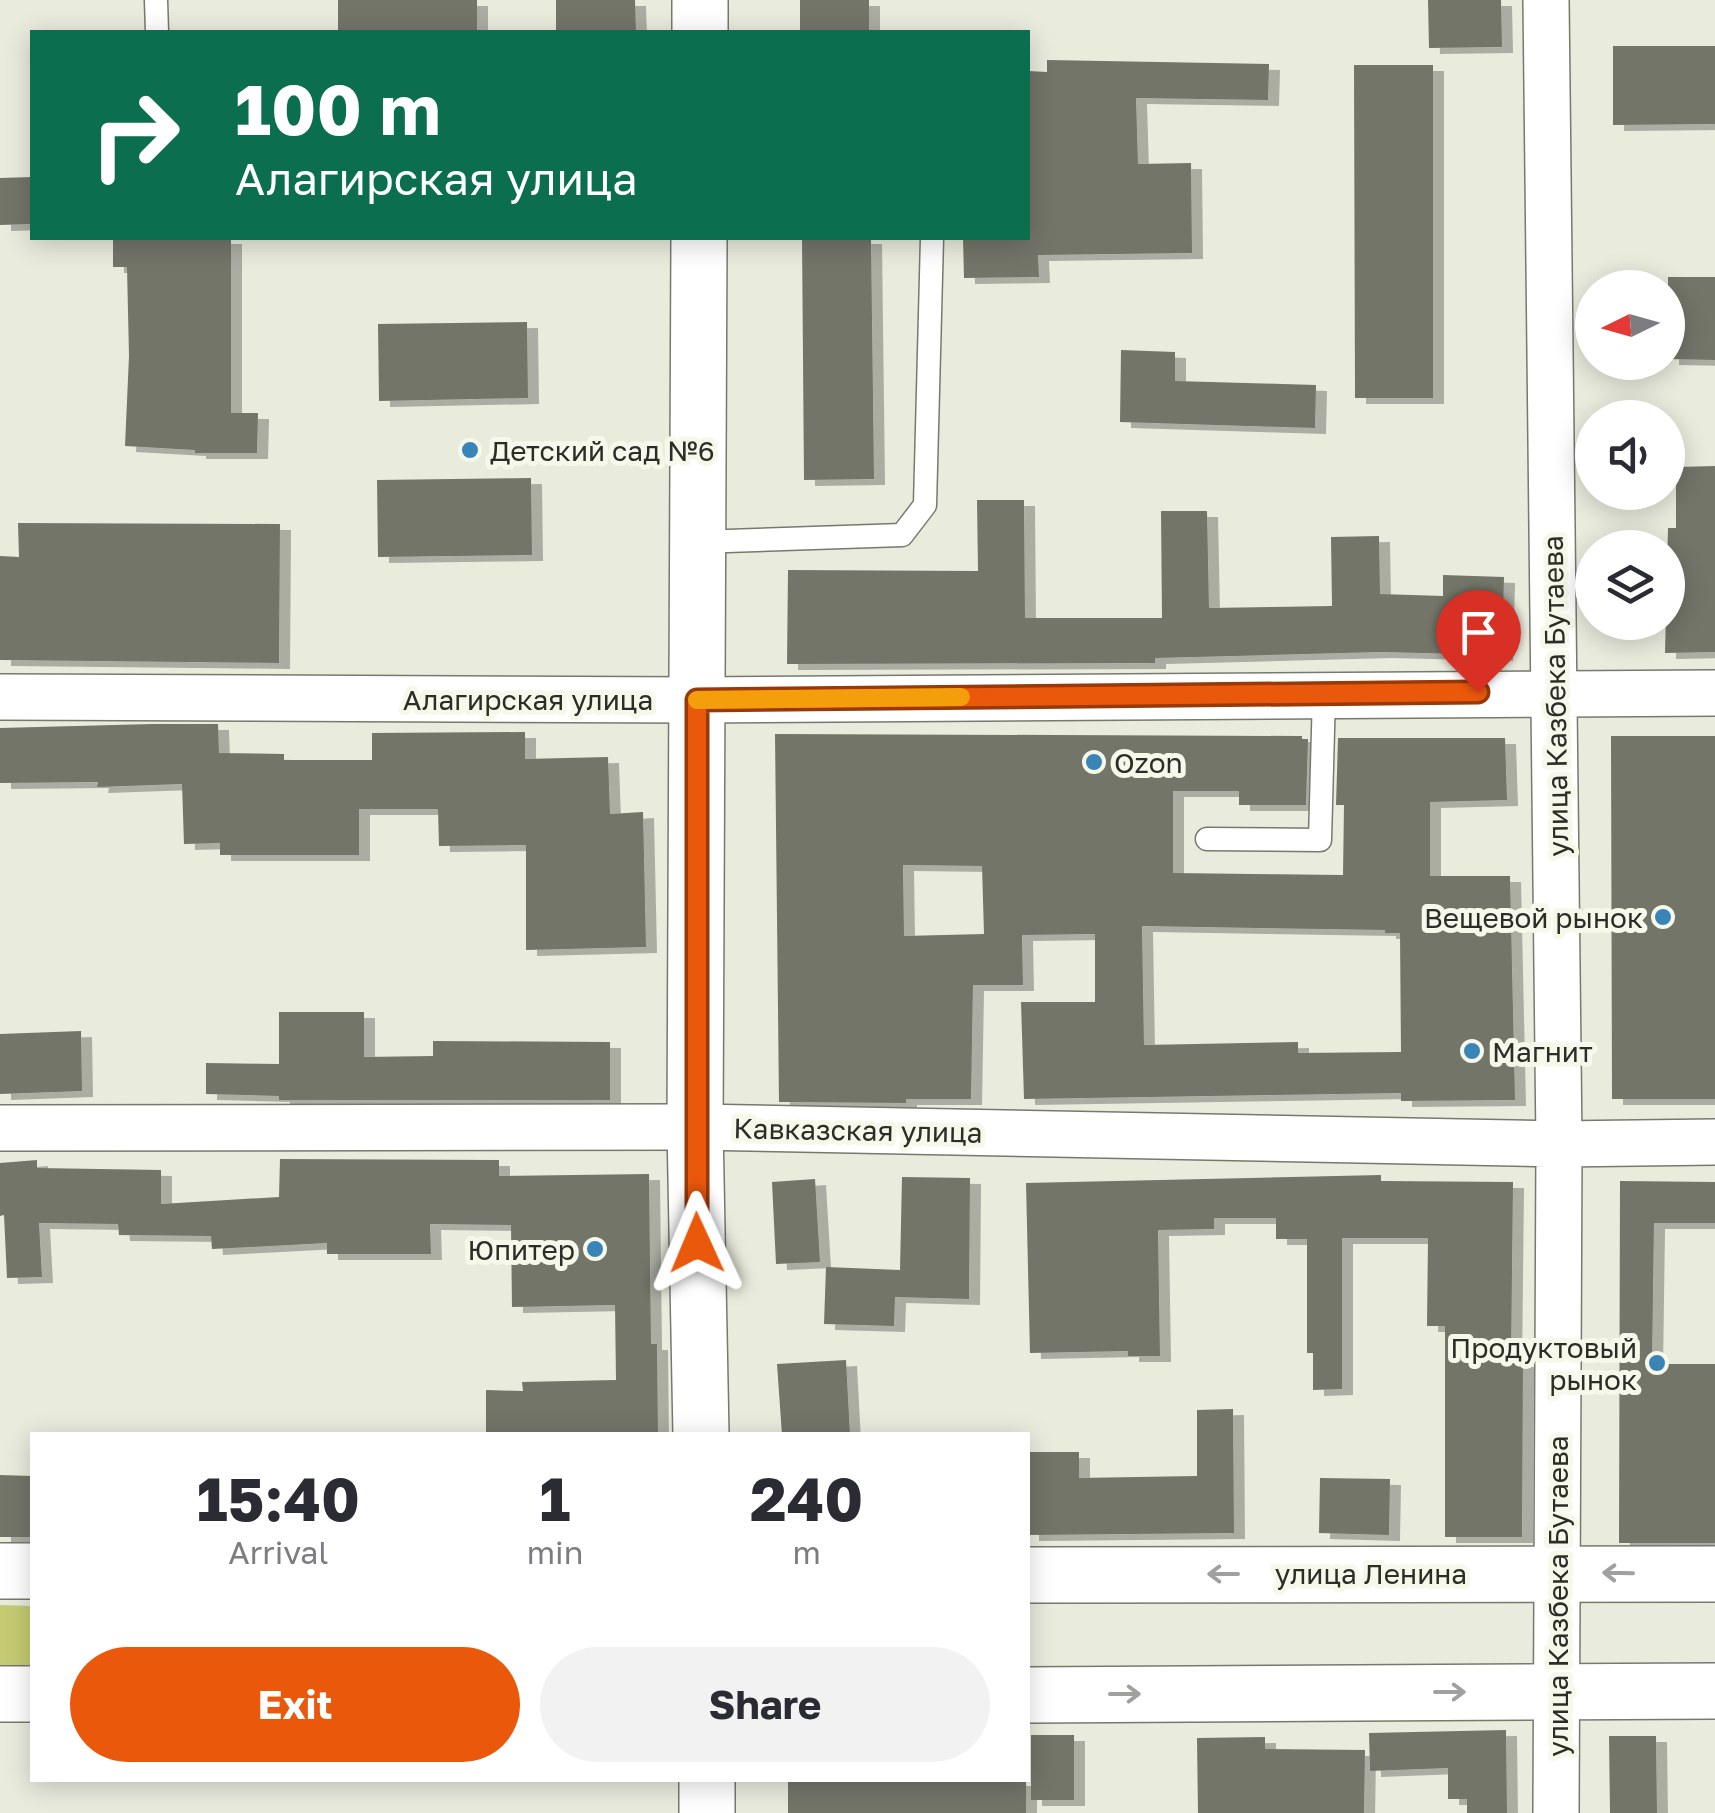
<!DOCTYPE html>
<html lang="en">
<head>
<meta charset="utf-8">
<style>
	:root { --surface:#fff; --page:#f2f2f3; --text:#2b2b33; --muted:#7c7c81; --accent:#ea580c }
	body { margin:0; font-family:"Golos Text",sans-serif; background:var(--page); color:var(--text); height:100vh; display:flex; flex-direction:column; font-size:38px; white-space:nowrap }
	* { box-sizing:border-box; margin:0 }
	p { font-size:32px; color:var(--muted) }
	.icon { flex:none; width:55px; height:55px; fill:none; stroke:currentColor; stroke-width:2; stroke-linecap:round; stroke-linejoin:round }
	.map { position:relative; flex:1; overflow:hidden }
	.details { position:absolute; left:30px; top:1432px; width:1000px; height:350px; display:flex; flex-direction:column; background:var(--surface); border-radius:0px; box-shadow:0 5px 25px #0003 }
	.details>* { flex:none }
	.hud { position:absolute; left:30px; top:30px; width:1000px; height:210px; border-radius:0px; box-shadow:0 5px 25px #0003; background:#0b6e4f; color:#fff; overflow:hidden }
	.needle { width:65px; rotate:265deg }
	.controls { position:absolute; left:1575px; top:270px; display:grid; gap:20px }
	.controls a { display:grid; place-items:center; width:110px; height:110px; border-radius:50%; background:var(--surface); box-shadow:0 5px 25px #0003; font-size:50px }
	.pin { position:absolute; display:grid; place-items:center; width:85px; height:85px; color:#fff; margin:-102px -42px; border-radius:50% 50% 50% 0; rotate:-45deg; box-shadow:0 0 10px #0007 }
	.pin .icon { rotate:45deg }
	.me { position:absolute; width:110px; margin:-55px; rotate:359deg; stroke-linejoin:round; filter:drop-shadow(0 0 8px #0008) }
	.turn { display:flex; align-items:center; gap:35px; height:210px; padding:0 40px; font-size:45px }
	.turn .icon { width:130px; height:130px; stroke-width:2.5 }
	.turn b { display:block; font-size:70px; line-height:85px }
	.eta { display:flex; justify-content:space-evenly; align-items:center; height:170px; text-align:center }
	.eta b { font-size:60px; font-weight:700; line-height:70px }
	.button { display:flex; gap:20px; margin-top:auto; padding:20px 40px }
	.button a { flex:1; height:115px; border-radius:60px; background:var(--accent); color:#fff; font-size:40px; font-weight:700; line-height:115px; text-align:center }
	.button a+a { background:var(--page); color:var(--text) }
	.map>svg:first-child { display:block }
	.green { fill:#c4cb73 }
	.building { fill:#737569; fill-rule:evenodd; filter:url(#shadow) }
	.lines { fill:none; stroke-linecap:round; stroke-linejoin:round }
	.service-casing { stroke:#78796d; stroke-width:25 }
	.minor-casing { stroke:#78796d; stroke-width:48 }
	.tertiary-casing { stroke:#78796d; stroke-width:58 }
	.service { stroke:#fff; stroke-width:22 }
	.minor { stroke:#fff; stroke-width:45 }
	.tertiary { stroke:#fff; stroke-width:55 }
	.oneway { stroke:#a0a09e }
	.route-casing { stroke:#983908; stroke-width:25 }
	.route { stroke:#ea580c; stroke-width:18 }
	.slow { stroke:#f59e0b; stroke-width:18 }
	.poi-dot { fill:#3985b8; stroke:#f6f8ea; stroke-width:4 }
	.labels { text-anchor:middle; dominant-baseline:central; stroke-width:10; stroke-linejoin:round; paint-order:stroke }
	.poi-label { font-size:28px; fill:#2c2d28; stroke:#f6f8ea; text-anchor:start }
	.street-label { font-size:28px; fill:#2c2d28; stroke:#f6f8ea }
</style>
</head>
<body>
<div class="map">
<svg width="1715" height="1813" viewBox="0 0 1715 1813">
	<defs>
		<filter id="shadow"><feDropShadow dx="11" dy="6" stdDeviation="0" flood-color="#0004"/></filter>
	</defs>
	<rect width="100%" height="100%" fill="#e9ebdd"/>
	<path class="green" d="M 0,1605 L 32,1606 L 32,1671 L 0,1671 Z"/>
	<path class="building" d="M 338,0 L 477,0 L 477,32 L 338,32 Z
		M 556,0 L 635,0 L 636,32 L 556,32 Z
		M 800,0 L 869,0 L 869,32 L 800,32 Z
		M 1428,0 L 1501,0 L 1502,47 L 1429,48 Z
		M 1613,46 L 1715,46 L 1715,124 L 1613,125 Z
		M 1047,60 L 1269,64 L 1268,100 L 1136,98 L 1138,164 L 1191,163 L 1192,253 L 1038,255 L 1039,277 L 964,278 L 963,238 L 1028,238 L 1028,71 L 1047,72 Z
		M 1354,65 L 1433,65 L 1433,398 L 1355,398 Z
		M 32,177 L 32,224 L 0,225 L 0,178 Z
		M 113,238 L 231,238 L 231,413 L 258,413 L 257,453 L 195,453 L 195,450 L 125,446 L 129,356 L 127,267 L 113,267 Z
		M 802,238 L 871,238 L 874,479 L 804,480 Z
		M 1668,277 L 1715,277 L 1715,360 L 1668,359 Z
		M 527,322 L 528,398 L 379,401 L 378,324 Z
		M 1121,350 L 1175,352 L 1175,381 L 1316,385 L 1315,428 L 1120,422 Z
		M 1715,466 L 1715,652 L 1665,653 L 1668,528 L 1676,528 L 1676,467 Z
		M 531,478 L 532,555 L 378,557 L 377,480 Z
		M 977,500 L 1024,500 L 1025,618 L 1162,618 L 1161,511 L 1207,511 L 1209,608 L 1332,606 L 1331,537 L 1379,536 L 1380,594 L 1443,596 L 1443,575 L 1504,577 L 1502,655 L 1381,652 L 1155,658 L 1155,663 L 787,664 L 788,570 L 978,571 Z
		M 18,523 L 280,524 L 279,663 L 0,660 L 0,556 L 19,557 Z
		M 152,724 L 218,724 L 219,753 L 284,754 L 284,760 L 372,760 L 372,733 L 525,732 L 525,759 L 608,757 L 610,814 L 643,812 L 646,947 L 526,950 L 526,845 L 439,846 L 438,809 L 359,809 L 359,855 L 220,855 L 220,843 L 184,844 L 182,784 L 97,787 L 98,782 L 0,783 L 0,728 Z
		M 775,734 L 1302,736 L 1302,739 L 1308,739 L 1306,805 L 1239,805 L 1239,791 L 1173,791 L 1173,873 L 1343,875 L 1344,805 L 1336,805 L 1338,738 L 1505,738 L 1507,800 L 1430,802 L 1430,876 L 1510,876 L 1515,1100 L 1401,1101 L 1401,1093 L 1024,1099 L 1021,1002 L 1095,1002 L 1095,934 L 1022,935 L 1023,985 L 973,985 L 971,1099 L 906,1099 L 906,1103 L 779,1102 ZM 903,865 L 982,866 L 984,934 L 904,936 ZM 1142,926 L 1385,930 L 1385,933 L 1400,933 L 1401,1052 L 1298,1053 L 1298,1042 L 1144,1045 Z
		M 1611,736 L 1715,736 L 1715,1099 L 1612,1099 Z
		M 279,1012 L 364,1012 L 364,1057 L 433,1056 L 433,1041 L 610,1042 L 610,1100 L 279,1100 L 279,1096 L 206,1094 L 206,1063 L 279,1064 Z
		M 81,1031 L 82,1091 L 0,1094 L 0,1034 Z
		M 280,1159 L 499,1160 L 499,1176 L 649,1174 L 651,1344 L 657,1344 L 658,1435 L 486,1435 L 486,1390 L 523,1391 L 522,1382 L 616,1380 L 615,1305 L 512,1307 L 511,1225 L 430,1224 L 431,1254 L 327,1254 L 327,1243 L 212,1249 L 211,1236 L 119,1235 L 118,1224 L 39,1223 L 42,1277 L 7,1278 L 4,1215 L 0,1216 L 0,1163 L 37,1160 L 37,1168 L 161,1170 L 161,1204 L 279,1197 Z
		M 1381,1175 L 1381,1181 L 1513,1182 L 1511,1361 L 1523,1361 L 1522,1537 L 1445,1537 L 1445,1326 L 1427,1326 L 1428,1238 L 1342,1238 L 1342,1389 L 1313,1390 L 1313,1353 L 1307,1353 L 1307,1239 L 1276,1239 L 1276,1218 L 1214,1218 L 1214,1229 L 1158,1230 L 1160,1356 L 1128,1356 L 1128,1351 L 1030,1353 L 1026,1183 Z
		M 902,1177 L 970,1178 L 969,1299 L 895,1297 L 894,1326 L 824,1324 L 826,1267 L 900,1270 Z
		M 815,1179 L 820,1262 L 776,1264 L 772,1182 Z
		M 1620,1181 L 1715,1182 L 1715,1223 L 1654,1223 L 1652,1364 L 1715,1364 L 1715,1543 L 1619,1543 Z
		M 846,1360 L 850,1435 L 782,1435 L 777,1364 Z
		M 1233,1409 L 1234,1533 L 1028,1535 L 1028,1452 L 1079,1452 L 1079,1478 L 1197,1476 L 1197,1410 Z
		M 0,1475 L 32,1476 L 32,1537 L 0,1537 Z
		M 1320,1478 L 1390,1479 L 1389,1535 L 1319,1533 Z
		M 1506,1730 L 1507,1813 L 1467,1813 L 1467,1799 L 1448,1799 L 1448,1768 L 1370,1771 L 1369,1733 Z
		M 1031,1735 L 1074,1735 L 1074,1800 L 1031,1800 Z
		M 1609,1736 L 1656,1736 L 1657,1813 L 1610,1813 Z
		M 1265,1737 L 1265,1749 L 1365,1750 L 1364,1813 L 1198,1813 L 1197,1738 Z
		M 788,1780 L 1026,1780 L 1026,1813 L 788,1813 Z"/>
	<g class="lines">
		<g class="service-casing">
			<path id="service" d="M 156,0 L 157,32
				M 698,542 L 902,535 L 925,505 L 932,238
				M 1207,839 L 1320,840 L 1324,694"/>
		</g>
		<g class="minor-casing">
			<path id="minor" d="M 1546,0 L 1559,1144 L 1556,1813
				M 0,697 L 697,700 L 1715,693
				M 0,1128 L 695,1127 L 1559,1144 L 1715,1142"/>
		</g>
		<g class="tertiary-casing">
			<path id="tertiary" d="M 700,32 L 700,0
				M 699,238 L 695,1127 L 701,1435
				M 0,1571 L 32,1571
				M 1028,1575 L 1715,1574
				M 0,1694 L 32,1694
				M 1028,1695 L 1715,1691
				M 707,1780 L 707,1813"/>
		</g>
		<use href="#service" class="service"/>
		<use href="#minor" class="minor"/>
		<use href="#tertiary" class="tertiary"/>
	</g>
	<defs><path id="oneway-shaft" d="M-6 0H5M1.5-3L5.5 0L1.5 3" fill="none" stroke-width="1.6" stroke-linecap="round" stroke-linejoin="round" transform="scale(2.5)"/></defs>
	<g class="oneway">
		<use href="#oneway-shaft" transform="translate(1618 1573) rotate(-179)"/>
		<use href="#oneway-shaft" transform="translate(1223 1574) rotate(180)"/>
		<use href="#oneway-shaft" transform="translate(1450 1692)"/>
		<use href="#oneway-shaft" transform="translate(1125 1694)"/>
	</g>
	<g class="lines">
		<g class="route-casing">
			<path id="route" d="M 697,1243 L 697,700 L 1478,692"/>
		</g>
		<use href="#route" class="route"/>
		<path class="slow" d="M 697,700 L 961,697"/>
	</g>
	<g class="poi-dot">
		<circle cx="470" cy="450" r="10"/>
		<circle cx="1094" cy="762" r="10"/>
		<circle cx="1663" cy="917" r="10"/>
		<circle cx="1472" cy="1051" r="10"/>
		<circle cx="595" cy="1249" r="10"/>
		<circle cx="1657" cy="1363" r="10"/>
	</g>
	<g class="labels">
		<g class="poi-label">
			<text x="490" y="450">Детский сад №6</text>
			<text x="1114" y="762">Ozon</text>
			<text x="1643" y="917" text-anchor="end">Вещевой рынок</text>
			<text x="1492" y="1051">Магнит</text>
			<text x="575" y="1249" text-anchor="end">Юпитер</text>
			<text x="1637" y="1347" text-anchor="end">Продуктовый<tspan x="1637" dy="32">рынок</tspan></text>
		</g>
		<g class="street-label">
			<text transform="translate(1555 696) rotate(-91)">улица Казбека Бутаева</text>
			<text x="528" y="699">Алагирская улица</text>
			<text transform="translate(858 1130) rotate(1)">Кавказская улица</text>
			<text x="1371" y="1573">улица Ленина</text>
			<text transform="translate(1557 1596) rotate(-90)">улица Казбека Бутаева</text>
		</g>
	</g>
</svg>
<div class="controls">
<a><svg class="needle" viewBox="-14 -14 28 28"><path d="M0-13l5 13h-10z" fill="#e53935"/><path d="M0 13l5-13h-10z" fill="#7c7c81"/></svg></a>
<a><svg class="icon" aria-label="sound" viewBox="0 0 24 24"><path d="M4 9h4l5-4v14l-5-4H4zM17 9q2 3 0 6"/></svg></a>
<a><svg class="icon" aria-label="layers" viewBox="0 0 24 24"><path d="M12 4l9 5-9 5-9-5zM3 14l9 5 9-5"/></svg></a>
</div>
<div class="pin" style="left:1478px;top:692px;background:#d93025"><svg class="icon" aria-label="arrive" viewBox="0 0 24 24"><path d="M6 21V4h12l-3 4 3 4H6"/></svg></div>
<svg class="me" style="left:697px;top:1243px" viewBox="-20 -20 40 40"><path d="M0-17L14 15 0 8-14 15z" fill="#ea580c" stroke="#fff" stroke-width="4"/></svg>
<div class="hud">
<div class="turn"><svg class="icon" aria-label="right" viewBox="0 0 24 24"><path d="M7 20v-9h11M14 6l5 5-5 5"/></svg><div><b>100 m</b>Алагирская улица</div></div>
</div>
<section class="details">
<div class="eta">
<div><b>15:40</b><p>Arrival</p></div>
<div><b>1</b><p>min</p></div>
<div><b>240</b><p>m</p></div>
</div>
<div class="button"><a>Exit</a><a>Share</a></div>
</section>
</div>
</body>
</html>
